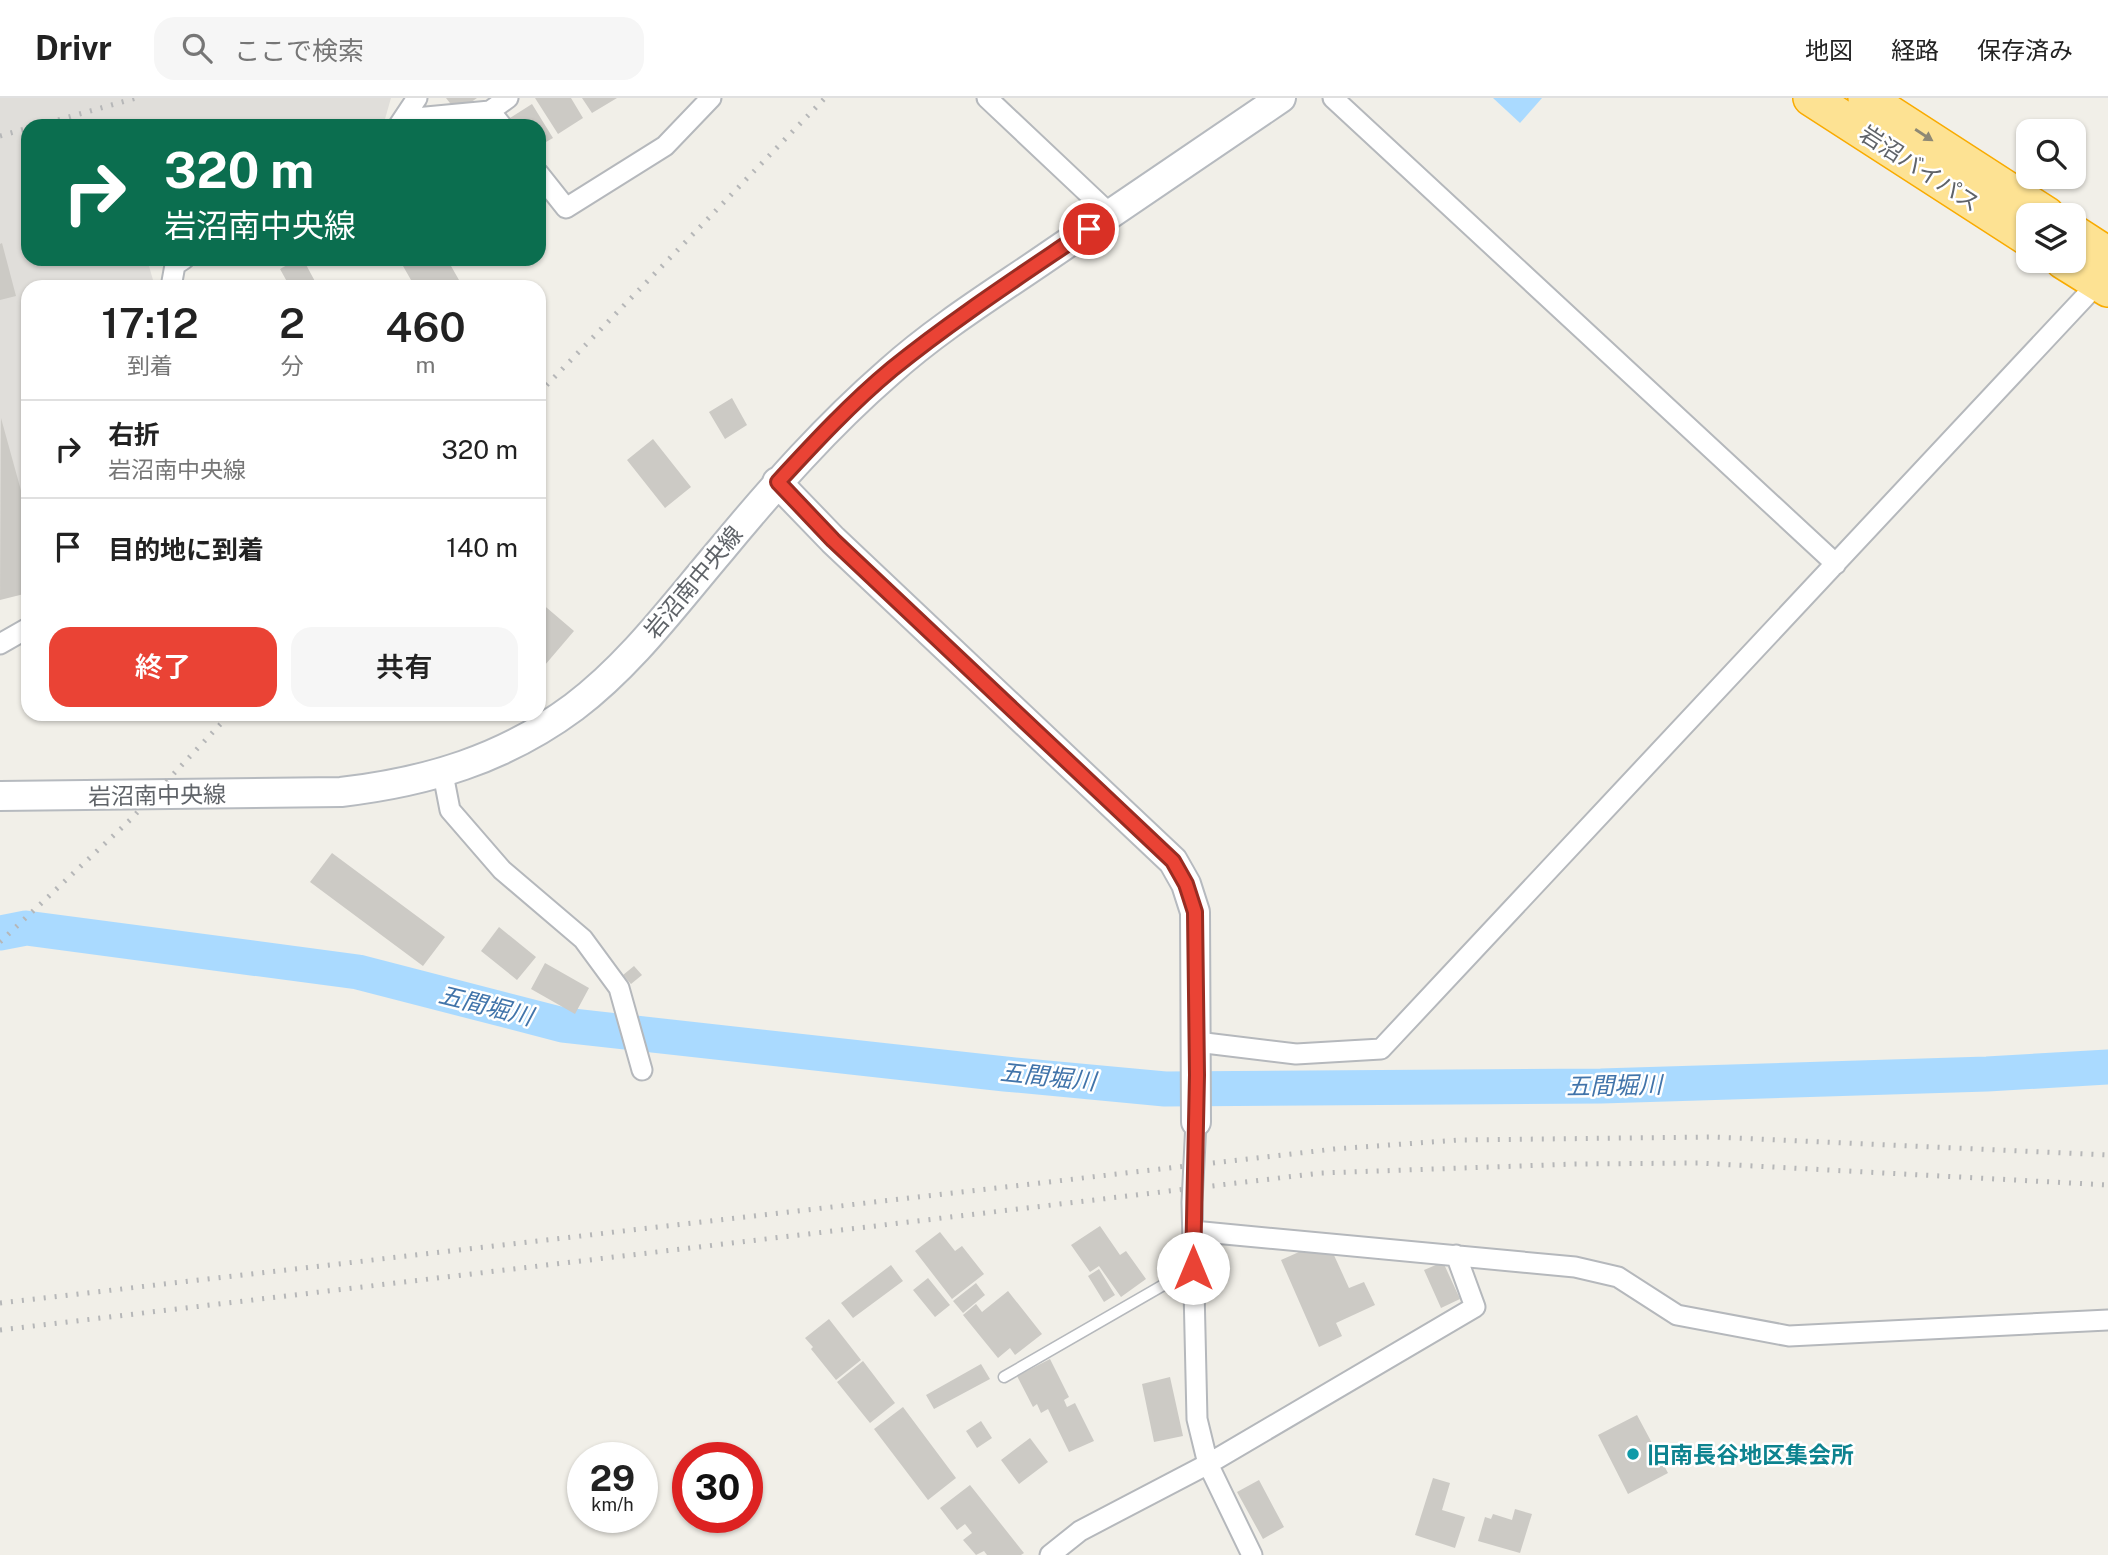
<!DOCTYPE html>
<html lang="ja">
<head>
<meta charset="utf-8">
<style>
	:root { --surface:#fff; --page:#f6f6f6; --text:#222; --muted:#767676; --line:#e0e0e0; --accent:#ea4335 }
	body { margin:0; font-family:"Public Sans","Noto Sans JP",sans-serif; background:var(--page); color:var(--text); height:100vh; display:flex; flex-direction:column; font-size:26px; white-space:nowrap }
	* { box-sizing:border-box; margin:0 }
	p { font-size:23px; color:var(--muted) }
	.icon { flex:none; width:38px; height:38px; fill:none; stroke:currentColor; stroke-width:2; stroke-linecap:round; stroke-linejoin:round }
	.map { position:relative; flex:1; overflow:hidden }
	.sheet { position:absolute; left:21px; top:182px; width:525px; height:441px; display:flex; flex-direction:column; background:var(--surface); border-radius:21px; box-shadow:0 2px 5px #0004 }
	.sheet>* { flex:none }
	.banner { position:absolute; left:21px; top:21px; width:525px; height:147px; border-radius:21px; box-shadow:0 2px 5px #0004; background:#0b6e4f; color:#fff; overflow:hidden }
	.controls { position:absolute; left:2016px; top:21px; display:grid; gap:14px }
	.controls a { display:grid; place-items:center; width:70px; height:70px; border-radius:14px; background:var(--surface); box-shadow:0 2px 5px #0004; font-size:35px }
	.speed { position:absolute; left:567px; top:1344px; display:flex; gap:14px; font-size:35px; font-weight:700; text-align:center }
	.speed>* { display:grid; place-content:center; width:91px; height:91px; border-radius:50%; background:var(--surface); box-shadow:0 2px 5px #0004; line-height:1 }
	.speed small { font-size:18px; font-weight:400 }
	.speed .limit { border:10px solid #d22; background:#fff; color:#111 }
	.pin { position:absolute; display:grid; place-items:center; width:60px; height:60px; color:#fff; margin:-30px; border:4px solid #fff; border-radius:50%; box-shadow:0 2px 7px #0007 }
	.me { position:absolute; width:77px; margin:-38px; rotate:0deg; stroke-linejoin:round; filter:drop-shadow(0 0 5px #0008) }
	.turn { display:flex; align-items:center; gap:24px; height:147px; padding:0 28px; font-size:32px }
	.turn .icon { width:91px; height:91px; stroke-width:2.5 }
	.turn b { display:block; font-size:49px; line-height:60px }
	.eta { display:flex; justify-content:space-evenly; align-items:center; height:119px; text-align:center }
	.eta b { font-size:42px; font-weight:600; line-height:49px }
	.button { display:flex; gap:14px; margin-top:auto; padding:14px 28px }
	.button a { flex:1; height:80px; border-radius:21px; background:var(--accent); color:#fff; font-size:28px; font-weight:600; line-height:80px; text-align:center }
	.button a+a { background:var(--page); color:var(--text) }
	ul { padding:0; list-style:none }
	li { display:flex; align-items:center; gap:21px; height:98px; padding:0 28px; border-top:2px solid var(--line) }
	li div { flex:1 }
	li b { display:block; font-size:26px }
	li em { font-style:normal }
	header { display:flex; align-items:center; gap:42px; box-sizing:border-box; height:98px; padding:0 35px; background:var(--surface); border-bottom:2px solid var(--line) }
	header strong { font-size:33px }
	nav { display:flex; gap:38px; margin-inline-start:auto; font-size:24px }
	.search { width:490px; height:63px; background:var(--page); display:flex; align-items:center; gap:18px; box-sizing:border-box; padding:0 24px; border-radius:21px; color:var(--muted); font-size:26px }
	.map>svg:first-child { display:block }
	.industrial { fill:#e0deda }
	.water { fill:#aadaff }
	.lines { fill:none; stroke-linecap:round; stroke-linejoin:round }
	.river { stroke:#aadaff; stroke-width:35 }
	.building { fill:#cccac5 }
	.lane-casing { stroke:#b5b8bc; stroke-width:13 }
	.street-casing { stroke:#b5b8bc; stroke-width:23 }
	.secondary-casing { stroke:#b6babf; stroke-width:32 }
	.highway-casing { stroke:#f9ab00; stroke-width:38 }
	.lane { stroke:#fff; stroke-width:10 }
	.street { stroke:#fff; stroke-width:19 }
	.secondary { stroke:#fff; stroke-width:28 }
	.highway { stroke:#fde293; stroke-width:35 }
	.rail { stroke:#b6b7b8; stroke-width:5; stroke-dasharray:2 9; stroke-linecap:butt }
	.oneway { fill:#8e8975 }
	.route-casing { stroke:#982c22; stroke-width:18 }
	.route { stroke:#ea4335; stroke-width:12 }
	.culture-dot { fill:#0f9aa8; stroke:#fff; stroke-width:2.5 }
	.labels { text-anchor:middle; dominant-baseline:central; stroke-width:5; stroke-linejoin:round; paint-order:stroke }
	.street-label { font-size:23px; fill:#5f6368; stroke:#fff }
	.culture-label { font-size:23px; font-weight:bold; fill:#0d838f; stroke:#fff; text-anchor:start }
	.water-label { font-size:24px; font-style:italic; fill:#4174aa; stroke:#fff }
</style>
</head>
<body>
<header>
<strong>Drivr</strong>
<div class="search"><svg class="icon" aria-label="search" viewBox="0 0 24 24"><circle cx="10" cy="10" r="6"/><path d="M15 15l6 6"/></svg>ここで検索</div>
<nav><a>地図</a><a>経路</a><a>保存済み</a></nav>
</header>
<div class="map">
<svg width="2108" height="1457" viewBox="0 0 2108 1457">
	<rect width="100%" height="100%" fill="#f1efe8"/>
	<path class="industrial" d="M 0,0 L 391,0 L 383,28 L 28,28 L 28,161 L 147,161 L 155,189 L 28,189 L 28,477 L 0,489 Z"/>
	<path class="water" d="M 1493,0 L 1542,0 L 1520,25 Z"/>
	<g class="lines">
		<path class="river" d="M 0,835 L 26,830 L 358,874 L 563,927 L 1005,976 L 1165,991 L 1601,988 L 1987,976 L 2108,969"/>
	</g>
	<path class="building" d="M 446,0 L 477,0 L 457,14 Z
		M 535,0 L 571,0 L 583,20 L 558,36 Z
		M 582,0 L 617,0 L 592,15 Z
		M 532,6 L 553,40 L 539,48 L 539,28 L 511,28 L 507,22 Z
		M 2,145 L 16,198 L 0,202 L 0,146 Z
		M 298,161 L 303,161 L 318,189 L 290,189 L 280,171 Z
		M 399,161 L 447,161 L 463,189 L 415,189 Z
		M 732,300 L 747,327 L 725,341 L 709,314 Z
		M 1,320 L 28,418 L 28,495 L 0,502 Z
		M 653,341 L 691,389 L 665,410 L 627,362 Z
		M 540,504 L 574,533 L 539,574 L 539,505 Z
		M 332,755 L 445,839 L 423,868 L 310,784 Z
		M 499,829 L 536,859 L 517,882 L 481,853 Z
		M 545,865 L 589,890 L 575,916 L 531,891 Z
		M 634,868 L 642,877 L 631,886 L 623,877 Z
		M 1100,1128 L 1120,1157 L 1126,1153 L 1146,1181 L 1121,1199 L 1099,1168 L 1090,1174 L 1071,1147 Z
		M 940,1134 L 955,1153 L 962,1148 L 984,1176 L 952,1201 L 915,1153 Z
		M 1308,1150 L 1333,1155 L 1349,1190 L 1364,1184 L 1375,1207 L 1336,1225 L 1342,1238 L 1319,1249 L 1281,1162 Z
		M 1443,1164 L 1460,1201 L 1441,1210 L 1424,1172 Z
		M 891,1167 L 903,1183 L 853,1220 L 841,1205 Z
		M 1099,1171 L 1115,1197 L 1104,1204 L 1088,1178 Z
		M 928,1180 L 950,1207 L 935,1219 L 913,1192 Z
		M 976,1185 L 985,1197 L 963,1215 L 953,1203 Z
		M 1008,1193 L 1042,1236 L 1015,1257 L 1010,1250 L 998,1260 L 963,1217 L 976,1206 L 982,1214 Z
		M 829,1221 L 861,1262 L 836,1282 L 811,1251 L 813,1249 L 805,1240 Z
		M 1050,1261 L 1069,1299 L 1064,1302 L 1067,1309 L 1075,1305 L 1094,1343 L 1069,1354 L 1048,1311 L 1041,1315 L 1037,1306 L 1033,1309 L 1017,1278 Z
		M 863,1263 L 895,1305 L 870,1325 L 837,1284 Z
		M 981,1266 L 990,1281 L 934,1311 L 926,1297 Z
		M 1170,1279 L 1183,1338 L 1154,1344 L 1142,1286 Z
		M 903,1309 L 956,1380 L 928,1402 L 874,1331 Z
		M 1637,1317 L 1668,1375 L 1628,1396 L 1598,1337 Z
		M 981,1323 L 992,1340 L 977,1350 L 966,1333 Z
		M 1030,1340 L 1048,1364 L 1019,1386 L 1001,1362 Z
		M 1433,1380 L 1450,1385 L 1442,1412 L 1465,1419 L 1455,1450 L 1415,1437 Z
		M 1259,1382 L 1284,1429 L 1263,1441 L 1237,1394 Z
		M 970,1387 L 1024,1455 L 1021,1457 L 987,1457 L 984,1453 L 976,1457 L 963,1442 L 972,1435 L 965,1426 L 957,1432 L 940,1410 Z
		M 1515,1411 L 1532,1416 L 1520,1455 L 1478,1443 L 1485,1419 L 1491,1421 L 1493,1416 L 1512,1422 Z"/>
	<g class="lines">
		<g class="lane-casing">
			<path id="lane" d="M 1004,1279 L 1193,1170"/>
		</g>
		<g class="street-casing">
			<path id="street" d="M 987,0 L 1110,116
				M 1333,0 L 1836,466
				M 490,13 L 508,0
				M 405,21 L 490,13 L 502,28
				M 399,27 L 417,0
				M 539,76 L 566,110 L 665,48 L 711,0
				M 171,189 L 175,167 L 184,161
				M 0,546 L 28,530
				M 443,676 L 450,712 L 502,772 L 583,841 L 619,890 L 642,972
				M 1197,944 L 1296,956 L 1381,951 L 2098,185
				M 1196,1024 L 1192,1104 L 1197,1321 L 1208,1366 L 1252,1457
				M 1193,1133 L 1575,1169 L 1618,1179 L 1677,1217 L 1789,1238 L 2108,1222
				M 1050,1457 L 1080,1433 L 1208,1366 L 1475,1209 L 1456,1157"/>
		</g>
		<g class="secondary-casing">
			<path id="secondary" d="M 777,384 L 833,442 L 1173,763 L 1186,786 L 1195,814 L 1196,1024
				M 0,698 L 341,694 C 427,684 504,661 574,609 C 631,566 675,506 721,452 C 773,389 827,328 889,274 C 939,229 998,193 1053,155 C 1129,103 1205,52 1281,0"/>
		</g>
		<g class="highway-casing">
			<path id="highway" d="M 1811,0 L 2028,140
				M 1866,0 L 2047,117
				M 2074,135 L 2108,157
				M 2063,163 L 2108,191"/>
		</g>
		<use href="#lane" class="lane"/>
		<use href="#street" class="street"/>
		<use href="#secondary" class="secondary"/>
		<use href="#highway" class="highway"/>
		<path class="rail" d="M 37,28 L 136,0
			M 0,38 L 28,30
			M 539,295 L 825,0
			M 0,844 L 130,722 L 230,616
			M 0,1205 L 1334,1051 L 1459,1042 L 1712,1039 L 2108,1057
			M 0,1232 L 1321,1075 L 1576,1066 L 1698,1065 L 2108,1087"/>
	</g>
	<defs><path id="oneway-solid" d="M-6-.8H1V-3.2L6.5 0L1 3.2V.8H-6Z" transform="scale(1.75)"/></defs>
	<use class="oneway" href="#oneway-solid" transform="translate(1924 37) rotate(33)"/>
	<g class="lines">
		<g class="route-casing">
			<path id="route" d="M 1089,131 C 1023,176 955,220 892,271 C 851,305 814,345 778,384 L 833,442 L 1173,763 L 1186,786 L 1195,814 L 1197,977 L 1193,1170"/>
		</g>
		<use href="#route" class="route"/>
	</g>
	<circle class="culture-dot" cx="1633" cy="1356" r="7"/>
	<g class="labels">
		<g class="street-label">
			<text transform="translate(1920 70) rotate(33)">岩沼バイパス</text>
			<text transform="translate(693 484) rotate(-50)">岩沼南中央線</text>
			<text transform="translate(157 697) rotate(-1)">岩沼南中央線</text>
		</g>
		<g class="culture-label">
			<text x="1647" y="1356">旧南長谷地区集会所</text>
		</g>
		<g class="water-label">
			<text transform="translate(486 907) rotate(14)">五間堀川</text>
			<text transform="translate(1048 978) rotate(6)">五間堀川</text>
			<text transform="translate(1614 987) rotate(-1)">五間堀川</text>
		</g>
	</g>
</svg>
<div class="controls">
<a><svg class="icon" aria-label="search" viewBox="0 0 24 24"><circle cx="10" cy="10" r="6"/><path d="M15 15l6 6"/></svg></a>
<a><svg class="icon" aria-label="layers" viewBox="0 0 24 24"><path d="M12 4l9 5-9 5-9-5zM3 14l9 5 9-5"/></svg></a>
</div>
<div class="speed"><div>29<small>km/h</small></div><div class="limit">30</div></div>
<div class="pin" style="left:1089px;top:131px;background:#d93025"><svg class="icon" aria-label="arrive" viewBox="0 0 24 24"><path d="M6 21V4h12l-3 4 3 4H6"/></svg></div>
<svg class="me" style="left:1193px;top:1170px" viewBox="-20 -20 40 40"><circle r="19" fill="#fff"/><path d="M0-13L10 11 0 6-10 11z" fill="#ea4335"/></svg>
<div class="banner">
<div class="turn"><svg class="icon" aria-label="right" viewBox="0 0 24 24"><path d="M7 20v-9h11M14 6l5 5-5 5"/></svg><div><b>320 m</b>岩沼南中央線</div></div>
</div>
<section class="sheet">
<div class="eta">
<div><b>17:12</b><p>到着</p></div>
<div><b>2</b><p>分</p></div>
<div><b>460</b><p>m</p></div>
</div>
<ul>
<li><svg class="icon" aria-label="right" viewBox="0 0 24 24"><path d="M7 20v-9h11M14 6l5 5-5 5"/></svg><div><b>右折</b><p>岩沼南中央線</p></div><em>320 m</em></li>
<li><svg class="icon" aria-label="arrive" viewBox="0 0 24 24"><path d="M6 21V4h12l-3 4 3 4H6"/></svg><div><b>目的地に到着</b></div><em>140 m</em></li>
</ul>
<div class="button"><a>終了</a><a>共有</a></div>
</section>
</div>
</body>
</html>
